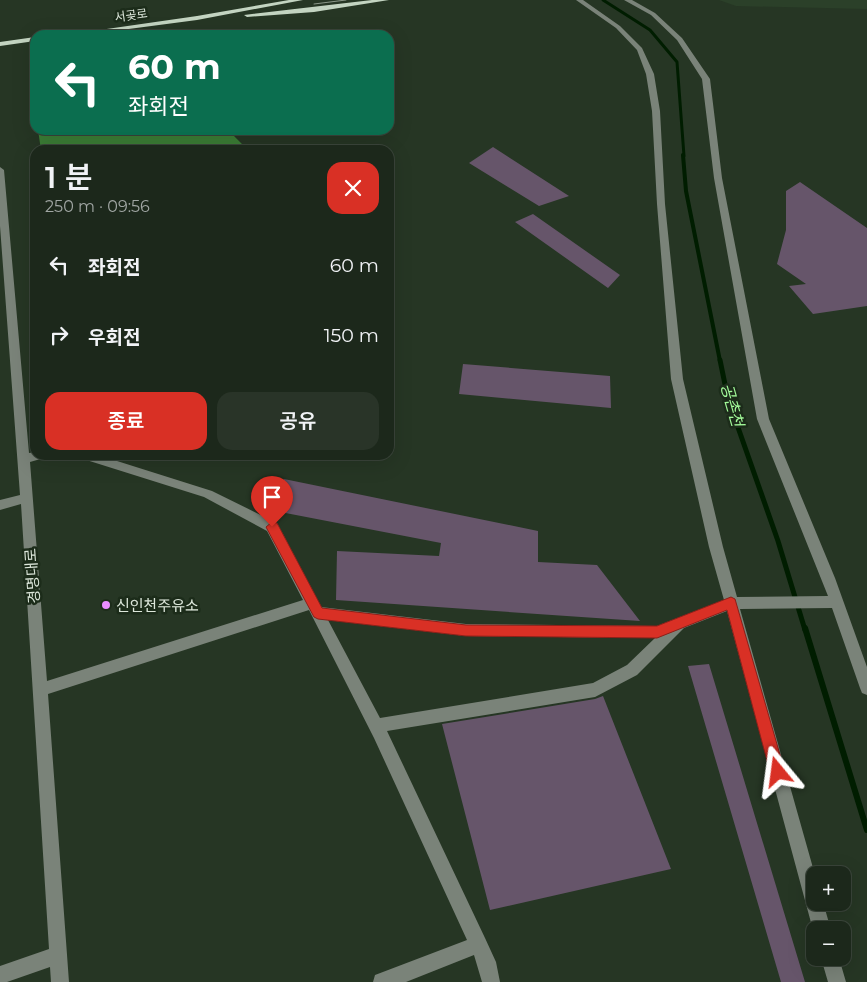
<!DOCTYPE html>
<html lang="ko">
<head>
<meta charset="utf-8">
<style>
	:root { --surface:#1c281b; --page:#293428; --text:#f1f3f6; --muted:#a0a6a3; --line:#3a443a; --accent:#d93025 }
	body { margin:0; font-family:Montserrat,"Noto Sans KR",sans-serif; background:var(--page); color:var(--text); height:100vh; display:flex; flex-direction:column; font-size:19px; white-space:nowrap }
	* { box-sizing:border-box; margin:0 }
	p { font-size:16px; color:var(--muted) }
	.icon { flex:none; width:28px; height:28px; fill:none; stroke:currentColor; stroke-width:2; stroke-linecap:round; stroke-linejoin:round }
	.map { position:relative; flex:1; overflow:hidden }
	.side { position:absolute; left:30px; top:145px; width:364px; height:315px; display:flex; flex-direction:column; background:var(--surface); border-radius:15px; box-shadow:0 5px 20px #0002,0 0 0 1px var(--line) }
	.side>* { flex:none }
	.hud { position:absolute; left:30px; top:30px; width:364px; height:105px; border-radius:15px; box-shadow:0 5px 20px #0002,0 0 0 1px var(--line); background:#0b6e4f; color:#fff; overflow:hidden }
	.fabs { position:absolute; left:806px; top:866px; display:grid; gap:10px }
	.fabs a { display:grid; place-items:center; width:45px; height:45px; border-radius:10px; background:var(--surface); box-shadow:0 5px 20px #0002,0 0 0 1px var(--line); font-size:25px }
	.pin { position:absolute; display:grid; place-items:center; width:42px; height:42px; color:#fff; margin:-51px -21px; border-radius:50% 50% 50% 0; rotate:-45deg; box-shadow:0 0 5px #0007 }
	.pin .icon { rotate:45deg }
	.me { position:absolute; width:55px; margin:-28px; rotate:344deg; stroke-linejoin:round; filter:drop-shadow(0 0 4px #0008) }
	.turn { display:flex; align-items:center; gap:18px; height:105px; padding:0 15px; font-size:22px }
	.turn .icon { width:65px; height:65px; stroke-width:2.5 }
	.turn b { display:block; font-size:35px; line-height:42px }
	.round { display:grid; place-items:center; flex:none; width:52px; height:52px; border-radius:15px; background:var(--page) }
	.summary { display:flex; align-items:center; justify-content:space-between; height:85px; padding:0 15px }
	h1 { font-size:30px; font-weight:600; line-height:38px }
	.primary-button { display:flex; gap:10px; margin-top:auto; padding:10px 15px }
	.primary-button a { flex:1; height:58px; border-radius:15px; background:var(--accent); color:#fff; font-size:20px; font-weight:600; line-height:58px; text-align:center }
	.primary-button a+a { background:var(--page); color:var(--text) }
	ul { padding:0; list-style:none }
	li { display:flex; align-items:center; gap:15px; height:70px; padding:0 15px }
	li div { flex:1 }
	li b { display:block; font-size:19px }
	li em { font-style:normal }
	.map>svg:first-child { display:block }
	.built { fill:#2b4029 }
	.forest { fill:#3c7e36 }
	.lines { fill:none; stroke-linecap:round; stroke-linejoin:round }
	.stream-far3 { stroke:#001d00; stroke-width:3 }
	.stream-far2 { stroke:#001d00; stroke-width:4 }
	.stream-far1 { stroke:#001d00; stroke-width:5 }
	.stream { stroke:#001d00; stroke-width:6 }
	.building { fill:#66556a }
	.minor { fill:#7a8379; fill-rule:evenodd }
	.major { fill:#c3d4c1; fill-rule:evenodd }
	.tram { stroke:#8c988a; stroke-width:1 }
	.route { fill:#d93025; stroke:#8d1f18 }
	.poi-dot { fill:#e98dfe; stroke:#1c2c1a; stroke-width:2 }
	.labels { text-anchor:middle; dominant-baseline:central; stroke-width:5; stroke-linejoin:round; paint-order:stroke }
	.far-street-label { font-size:12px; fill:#dde7db; stroke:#1c2c1a }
	.street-label { font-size:15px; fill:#dde7db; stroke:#1c2c1a }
	.poi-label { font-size:15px; fill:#dde7db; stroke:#1c2c1a; text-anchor:start }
	.water-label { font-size:16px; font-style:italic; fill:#a4fc9b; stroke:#1c2c1a }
</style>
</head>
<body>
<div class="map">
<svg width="867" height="982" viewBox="0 0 867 982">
	<rect width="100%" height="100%" fill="#263624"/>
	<path class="built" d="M 719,0 L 867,0 L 867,9 L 736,6 Z"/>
	<path class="forest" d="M 38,130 L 233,130 L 234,136 L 248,150 L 41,150 Z"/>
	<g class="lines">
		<path class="stream-far3" d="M 603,0 L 650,30 L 677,62 L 684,156"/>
		<path class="stream-far2" d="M 683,155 L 686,191 L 720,361"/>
		<path class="stream-far1" d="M 720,360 L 728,399 L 778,541 L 805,630"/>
		<path class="stream" d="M 805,628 L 867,830"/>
	</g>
	<path class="building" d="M 493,147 L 569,196 L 539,206 L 469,163 Z
		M 800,182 L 867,228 L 867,306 L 813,314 L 789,286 L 806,284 L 777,264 L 786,230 L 786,191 Z
		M 533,214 L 620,275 L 608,288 L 515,222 Z
		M 463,364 L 610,376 L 611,408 L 459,394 Z
		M 284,479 L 538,531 L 538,562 L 597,565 L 640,621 L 336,600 L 337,551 L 439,556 L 441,543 L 270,510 Z
		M 709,664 L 805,982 L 781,982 L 688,666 Z
		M 603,696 L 671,869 L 490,910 L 442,724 L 595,699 Z"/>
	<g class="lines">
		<path class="minor" d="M 576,0 L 583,0 L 620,26 L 642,48 L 654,74 L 660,111 L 665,204 L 683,379 L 723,547 L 737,597 L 828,596 L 757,419 L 714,178 L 702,79 L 677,40 L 651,15 L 624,0 L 632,0 L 655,13 L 682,38 L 710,79 L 722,178 L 769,419 L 835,578 L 867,667 L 867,695 L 862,693 L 860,688 L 832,608 L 740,609 L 815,875 L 815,902 L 823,902 L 831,930 L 815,930 L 815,935 L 813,930 L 727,611 L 684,628 L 637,675 L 595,697 L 387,731 L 485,938 L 496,962 L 500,982 L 482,982 L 474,955 L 406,982 L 373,982 L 375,975 L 467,940 L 374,738 L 309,610 L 48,694 L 69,982 L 51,982 L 50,967 L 7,982 L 0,982 L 0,966 L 49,949 L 21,504 L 0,510 L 0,500 L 20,495 L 0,226 L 0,167 L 4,170 L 29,453 L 35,452 L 35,455 L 46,455 L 44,458 L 30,462 L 47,681 L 303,600 L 267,531 L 204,497 L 80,458 L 78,455 L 98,455 L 212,491 L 277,523 L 321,607 L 466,624 L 657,626 L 724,600 L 709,547 L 671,379 L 657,204 L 652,111 L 646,74 L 637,50 L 616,28 ZM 328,620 L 466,636 L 655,638 L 627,665 L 593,683 L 380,718 Z
			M 821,958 L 839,958 L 846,982 L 828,982 Z"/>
		<path class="major" d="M 289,0 L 303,0 L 197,20 L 83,35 L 65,35 L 197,16 Z
			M 372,0 L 389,0 L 314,12 L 247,17 L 244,15 Z
			M 35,37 L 35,41 L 0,46 L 0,42 Z"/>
		<path class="tram" d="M 314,4 L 346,0"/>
	</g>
	<path class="route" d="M 272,522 L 277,523 L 322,608 L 466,625 L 657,626 L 731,597 L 735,599 L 785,772 L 783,777 L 778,779 L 772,777 L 770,772 L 727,610 L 657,638 L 466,636 L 318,619 L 314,617 L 266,527 Z"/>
	<circle class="poi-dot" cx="106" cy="605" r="5"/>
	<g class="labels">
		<g class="far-street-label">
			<text transform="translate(131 15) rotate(-8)">서곶로</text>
		</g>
		<g class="street-label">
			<text transform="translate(32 576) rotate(-94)">경명대로</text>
		</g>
		<g class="poi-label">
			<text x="116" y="605">신인천주유소</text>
		</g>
		<g class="water-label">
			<text transform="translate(732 405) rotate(74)">공촌천</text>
		</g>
	</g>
</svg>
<div class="fabs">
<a>+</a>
<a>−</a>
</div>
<div class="pin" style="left:272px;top:527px;background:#d93025"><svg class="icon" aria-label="arrive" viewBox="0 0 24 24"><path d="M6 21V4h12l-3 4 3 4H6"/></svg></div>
<svg class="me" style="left:778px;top:772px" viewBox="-20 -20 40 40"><path d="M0-17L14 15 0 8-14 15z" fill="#d93025" stroke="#fff" stroke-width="4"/></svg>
<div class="hud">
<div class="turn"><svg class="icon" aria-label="left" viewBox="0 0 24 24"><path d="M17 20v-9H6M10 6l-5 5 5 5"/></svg><div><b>60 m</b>좌회전</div></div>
</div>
<section class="side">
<div class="summary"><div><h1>1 분</h1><p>250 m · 09:56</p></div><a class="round" style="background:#d93025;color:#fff"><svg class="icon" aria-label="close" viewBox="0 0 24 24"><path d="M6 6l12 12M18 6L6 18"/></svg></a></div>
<ul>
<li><svg class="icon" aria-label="left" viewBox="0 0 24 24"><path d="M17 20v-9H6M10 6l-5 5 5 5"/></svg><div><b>좌회전</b></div><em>60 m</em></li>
<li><svg class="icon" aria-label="right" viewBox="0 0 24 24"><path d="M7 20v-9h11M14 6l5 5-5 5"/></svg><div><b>우회전</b></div><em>150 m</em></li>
</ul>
<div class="primary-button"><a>종료</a><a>공유</a></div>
</section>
</div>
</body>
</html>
